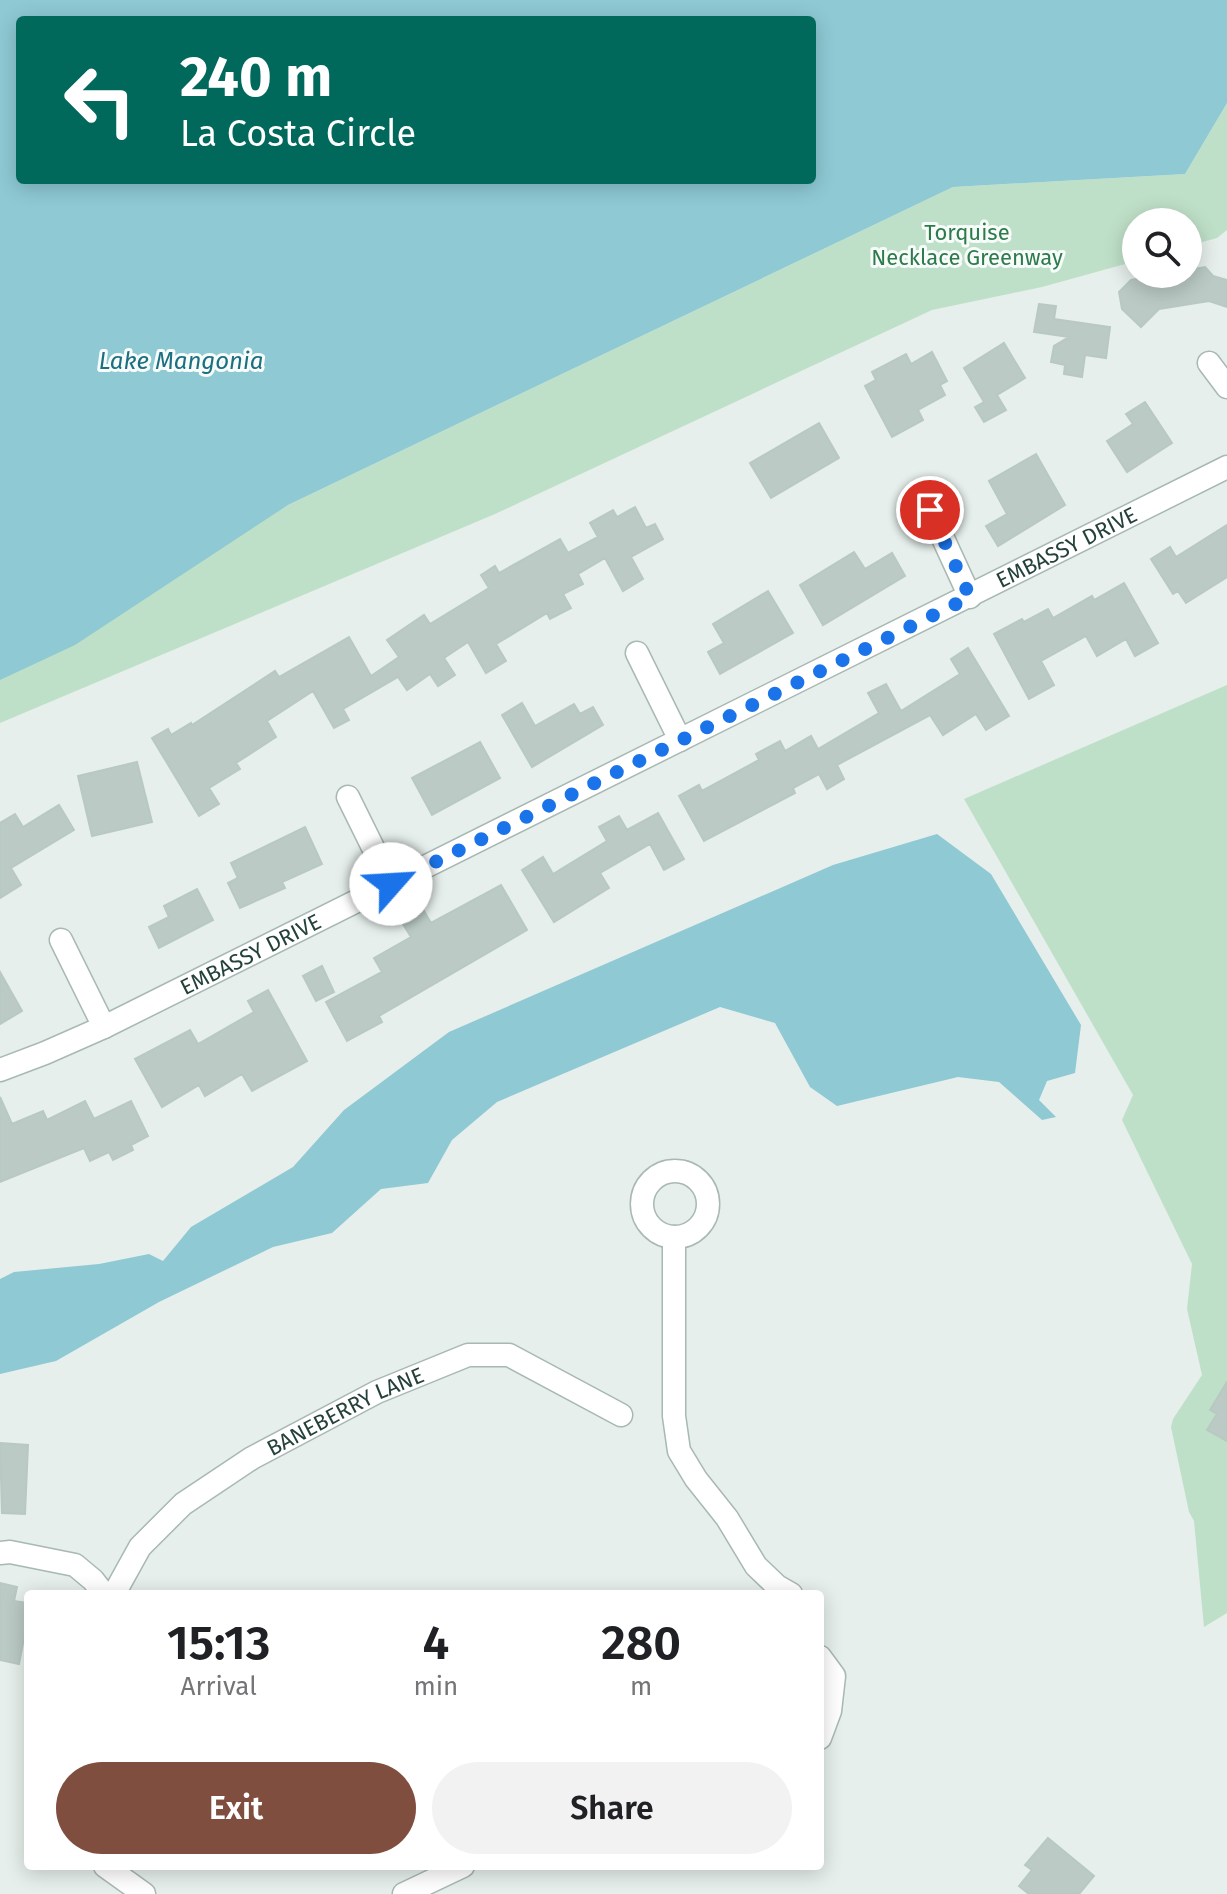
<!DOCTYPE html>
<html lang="en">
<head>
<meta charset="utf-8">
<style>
	:root { --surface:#fff; --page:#f2f2f2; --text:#202124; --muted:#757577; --accent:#7f4e3f }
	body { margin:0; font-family:"Fira Sans",sans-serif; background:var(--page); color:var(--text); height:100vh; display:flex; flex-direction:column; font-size:30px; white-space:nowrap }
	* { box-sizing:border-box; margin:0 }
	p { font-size:26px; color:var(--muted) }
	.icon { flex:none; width:44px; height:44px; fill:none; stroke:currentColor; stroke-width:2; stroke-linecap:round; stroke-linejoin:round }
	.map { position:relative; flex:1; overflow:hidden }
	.details { position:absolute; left:24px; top:1590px; width:800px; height:280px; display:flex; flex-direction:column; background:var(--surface); border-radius:8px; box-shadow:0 4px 20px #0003 }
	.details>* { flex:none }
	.banner { position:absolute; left:16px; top:16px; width:800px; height:168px; border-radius:8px; box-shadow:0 4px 20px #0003; background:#00695c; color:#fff; overflow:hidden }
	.tools { position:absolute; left:1122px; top:208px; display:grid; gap:16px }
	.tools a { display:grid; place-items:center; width:80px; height:80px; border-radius:50%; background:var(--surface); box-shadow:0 4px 20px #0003; font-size:40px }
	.pin { position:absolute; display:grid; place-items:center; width:68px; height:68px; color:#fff; margin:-34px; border:4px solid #fff; border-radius:50%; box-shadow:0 2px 8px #0007 }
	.me { position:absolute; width:88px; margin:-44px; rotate:64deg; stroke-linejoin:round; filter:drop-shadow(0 0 6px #0008) }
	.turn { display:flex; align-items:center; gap:28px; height:168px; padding:0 32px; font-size:36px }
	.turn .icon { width:104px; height:104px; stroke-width:2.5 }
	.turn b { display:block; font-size:56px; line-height:68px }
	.eta { display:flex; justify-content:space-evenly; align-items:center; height:136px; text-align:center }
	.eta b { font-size:48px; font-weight:600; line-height:56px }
	.button { display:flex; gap:16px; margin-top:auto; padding:16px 32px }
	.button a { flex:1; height:92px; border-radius:48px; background:var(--accent); color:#fff; font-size:32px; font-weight:600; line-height:92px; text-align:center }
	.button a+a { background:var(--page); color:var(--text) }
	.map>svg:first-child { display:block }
	.green { fill:#bfe0c8 }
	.water { fill:#8ec9d4; fill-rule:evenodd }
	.building { fill:#bbcac4; stroke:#b8c9c2; stroke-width:2 }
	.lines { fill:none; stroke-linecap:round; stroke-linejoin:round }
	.minor-casing { stroke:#a8b8b2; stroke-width:25 }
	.minor { stroke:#fff; stroke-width:22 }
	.route { stroke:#1a73e8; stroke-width:14; stroke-dasharray:0 25.2 }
	.labels { text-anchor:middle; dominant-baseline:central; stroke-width:6; stroke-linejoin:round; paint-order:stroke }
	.park-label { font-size:22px; fill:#2d7a4b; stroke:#f7fbf9 }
	.street-label { font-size:22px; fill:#24423a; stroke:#f7fbf9 }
	.water-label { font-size:24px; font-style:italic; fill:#1c6f80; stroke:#f7fbf9 }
</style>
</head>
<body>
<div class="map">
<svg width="1227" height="1894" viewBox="0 0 1227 1894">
	<rect width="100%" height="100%" fill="#e6efeb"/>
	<path class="green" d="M 1227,103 L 1227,230 L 1217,238 L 1188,246 L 1188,222 L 1136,222 L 1136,261 L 1042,287 L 932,310 L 495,514 L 0,723 L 0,669 L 288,505 L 953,187 L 1185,174 Z
		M 1227,685 L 1227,1613 L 1204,1627 L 1194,1521 L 1189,1512 L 1171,1427 L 1173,1419 L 1202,1375 L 1187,1309 L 1192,1264 L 1122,1120 L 1133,1095 L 964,799 Z"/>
	<path class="water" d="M 0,0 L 1227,0 L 1227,103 L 1185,174 L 953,187 L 288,505 L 75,645 L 0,680 ZM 20,20 L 812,20 L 812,180 L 20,180 Z
		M 937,834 L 991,874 L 1081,1025 L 1075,1073 L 1047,1081 L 1039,1100 L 1056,1117 L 1042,1120 L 999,1082 L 958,1077 L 837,1106 L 810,1087 L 775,1023 L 720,1007 L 497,1102 L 452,1140 L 428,1183 L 381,1189 L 332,1233 L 273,1247 L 159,1302 L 56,1361 L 0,1374 L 0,1279 L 14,1272 L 99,1264 L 149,1254 L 163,1261 L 191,1227 L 293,1167 L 344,1110 L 449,1032 L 833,865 Z"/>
	<path class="building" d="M 1205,267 L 1213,276 L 1227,280 L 1227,307 L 1209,301 L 1159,309 L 1141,327 L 1122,309 L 1119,292 L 1131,280 L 1167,274 L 1188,274 L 1188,270 Z
		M 1039,304 L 1056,306 L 1054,319 L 1110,327 L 1106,358 L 1085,355 L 1082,377 L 1064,374 L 1065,365 L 1051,362 L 1054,346 L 1069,337 L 1034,332 Z
		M 1004,343 L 1025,378 L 997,395 L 1006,410 L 984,422 L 975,407 L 984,402 L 964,368 Z
		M 932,352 L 947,381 L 940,385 L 945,395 L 918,410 L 923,420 L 892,437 L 865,386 L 876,380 L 872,372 L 906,354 L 911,364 Z
		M 1145,402 L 1172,443 L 1127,472 L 1107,441 L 1133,424 L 1126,414 Z
		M 819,423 L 839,458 L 771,498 L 750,463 Z
		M 1036,454 L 1065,505 L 998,546 L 986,526 L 1007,514 L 989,481 Z
		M 635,507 L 646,528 L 655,524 L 663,539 L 631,557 L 643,579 L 623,591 L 605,558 L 578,574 L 583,584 L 563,594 L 571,608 L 550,619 L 547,613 L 496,644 L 506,661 L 486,673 L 468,642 L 444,658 L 455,675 L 438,686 L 430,674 L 407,690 L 398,677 L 343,709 L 349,720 L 334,728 L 313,691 L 267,721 L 276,737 L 236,763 L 240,769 L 209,788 L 219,804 L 199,816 L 152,738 L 168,729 L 171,735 L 191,723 L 192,725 L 275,671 L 279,677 L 349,637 L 371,676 L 399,657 L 387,640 L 424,615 L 430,624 L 489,588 L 481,575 L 495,566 L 499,573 L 560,539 L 568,553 L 598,537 L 590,523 L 613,510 L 617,517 Z
		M 1227,525 L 1227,577 L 1186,603 L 1178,591 L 1173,594 L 1151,559 L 1170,547 L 1176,557 Z
		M 854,552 L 865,569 L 892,553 L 905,576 L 823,625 L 800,585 Z
		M 1124,583 L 1158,643 L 1135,656 L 1126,639 L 1097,656 L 1086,636 L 1041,661 L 1054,685 L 1029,699 L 994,634 L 1022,619 L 1024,622 L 1048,609 L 1053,618 L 1092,596 L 1094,600 Z
		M 768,591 L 793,633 L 720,674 L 708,652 L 724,643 L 713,624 Z
		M 968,648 L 1009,716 L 986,730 L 976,714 L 943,735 L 930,715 L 837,765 L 844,779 L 827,789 L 819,774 L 793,788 L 795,793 L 704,841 L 679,796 L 699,785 L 702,791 L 759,760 L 756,754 L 780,741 L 785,751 L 811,736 L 818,749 L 879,713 L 868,693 L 886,684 L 901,711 L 960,674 L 951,659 Z
		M 522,703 L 535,726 L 574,704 L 580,714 L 593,707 L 603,725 L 532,767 L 502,715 Z
		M 480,742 L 500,778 L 432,815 L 412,778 Z
		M 137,762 L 152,822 L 92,836 L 78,776 Z
		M 59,805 L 74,830 L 11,868 L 21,885 L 0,898 L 0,823 L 15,814 L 23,827 Z
		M 658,813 L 684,859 L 664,870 L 650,844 L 600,873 L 609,888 L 554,922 L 522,870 L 543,857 L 553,874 L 607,841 L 599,827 L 619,816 L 627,830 Z
		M 305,827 L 322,864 L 282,882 L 285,888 L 240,908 L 228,883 L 238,878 L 231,863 Z
		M 501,885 L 527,930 L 379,1016 L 382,1022 L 347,1041 L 326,1002 L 382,972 L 374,958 L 411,937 L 403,924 L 424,911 L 431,923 Z
		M 197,889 L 213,920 L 159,948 L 149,927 L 169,917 L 164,906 Z
		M 322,966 L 334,992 L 316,1001 L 303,976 Z
		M 0,972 L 22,1011 L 0,1024 Z
		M 268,990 L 307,1061 L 252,1091 L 242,1074 L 205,1096 L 199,1085 L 162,1107 L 135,1059 L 190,1030 L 198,1044 L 254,1012 L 248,1001 Z
		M 0,1097 L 12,1124 L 43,1111 L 47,1120 L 85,1101 L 94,1119 L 131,1101 L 148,1136 L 131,1145 L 133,1150 L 113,1160 L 109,1152 L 90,1161 L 84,1148 L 0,1182 Z
		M 1227,1382 L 1227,1441 L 1207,1430 L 1217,1414 L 1210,1410 Z
		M 0,1443 L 28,1445 L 25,1514 L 2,1513 Z
		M 0,1583 L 17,1587 L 14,1601 L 28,1603 L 28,1617 L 19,1664 L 0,1660 Z
		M 1048,1838 L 1094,1876 L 1079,1894 L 1029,1894 L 1019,1886 L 1032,1870 L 1025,1865 Z"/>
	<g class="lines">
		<g class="minor-casing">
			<g id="minor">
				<path d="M 1209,363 L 1227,387"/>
				<path d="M 930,510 L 970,597"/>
				<path d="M 637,653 L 680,740"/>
				<path d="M 348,797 L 391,884"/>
				<path d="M 61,940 L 104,1027"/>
				<path id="s1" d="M 0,1070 L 45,1053 L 104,1027 L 1227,467"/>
				<circle cx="675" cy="1204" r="33"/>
				<path d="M 674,1237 L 674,1416 L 679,1451 L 696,1479 L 727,1518 L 756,1566 L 777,1586 L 791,1594"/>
				<path d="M 0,1553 L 10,1552 L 75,1565 L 93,1580 L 104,1594"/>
				<path id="s2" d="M 114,1594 L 140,1547 L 183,1504 L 252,1458 L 377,1392 L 468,1355 L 509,1355 L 621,1415"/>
				<path d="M 820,1657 L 834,1676 L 830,1711 L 820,1738"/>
				<path d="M 105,1866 L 144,1894"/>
				<path d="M 404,1894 L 463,1866"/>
			</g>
		</g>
		<use href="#minor" class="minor"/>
	</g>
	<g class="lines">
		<path class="route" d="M 391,884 L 970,597 L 930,510"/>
	</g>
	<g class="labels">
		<g class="park-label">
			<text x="967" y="232">Torquise<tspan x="967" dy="25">Necklace Greenway</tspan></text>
		</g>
		<g class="street-label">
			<text stroke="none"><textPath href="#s1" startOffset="1188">EMBASSY DRIVE</textPath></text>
			<text stroke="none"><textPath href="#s1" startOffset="276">EMBASSY DRIVE</textPath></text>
			<text stroke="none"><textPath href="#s2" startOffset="302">BANEBERRY LANE</textPath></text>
		</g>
		<g class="water-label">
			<text x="181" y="361">Lake Mangonia</text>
		</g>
	</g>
</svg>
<div class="tools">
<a><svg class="icon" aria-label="search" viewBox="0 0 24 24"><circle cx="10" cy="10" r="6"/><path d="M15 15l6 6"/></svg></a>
</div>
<div class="pin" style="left:930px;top:510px;background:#d93025"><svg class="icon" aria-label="arrive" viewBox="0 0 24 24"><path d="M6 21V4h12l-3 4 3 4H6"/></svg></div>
<svg class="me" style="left:391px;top:884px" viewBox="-20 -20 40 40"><circle r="19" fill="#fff"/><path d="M0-13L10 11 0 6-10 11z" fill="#1a73e8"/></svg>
<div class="banner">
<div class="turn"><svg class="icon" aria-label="left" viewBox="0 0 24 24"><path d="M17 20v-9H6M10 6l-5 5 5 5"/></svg><div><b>240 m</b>La Costa Circle</div></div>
</div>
<section class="details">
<div class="eta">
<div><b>15:13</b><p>Arrival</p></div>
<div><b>4</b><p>min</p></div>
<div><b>280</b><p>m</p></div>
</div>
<div class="button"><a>Exit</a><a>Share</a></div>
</section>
</div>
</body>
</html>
